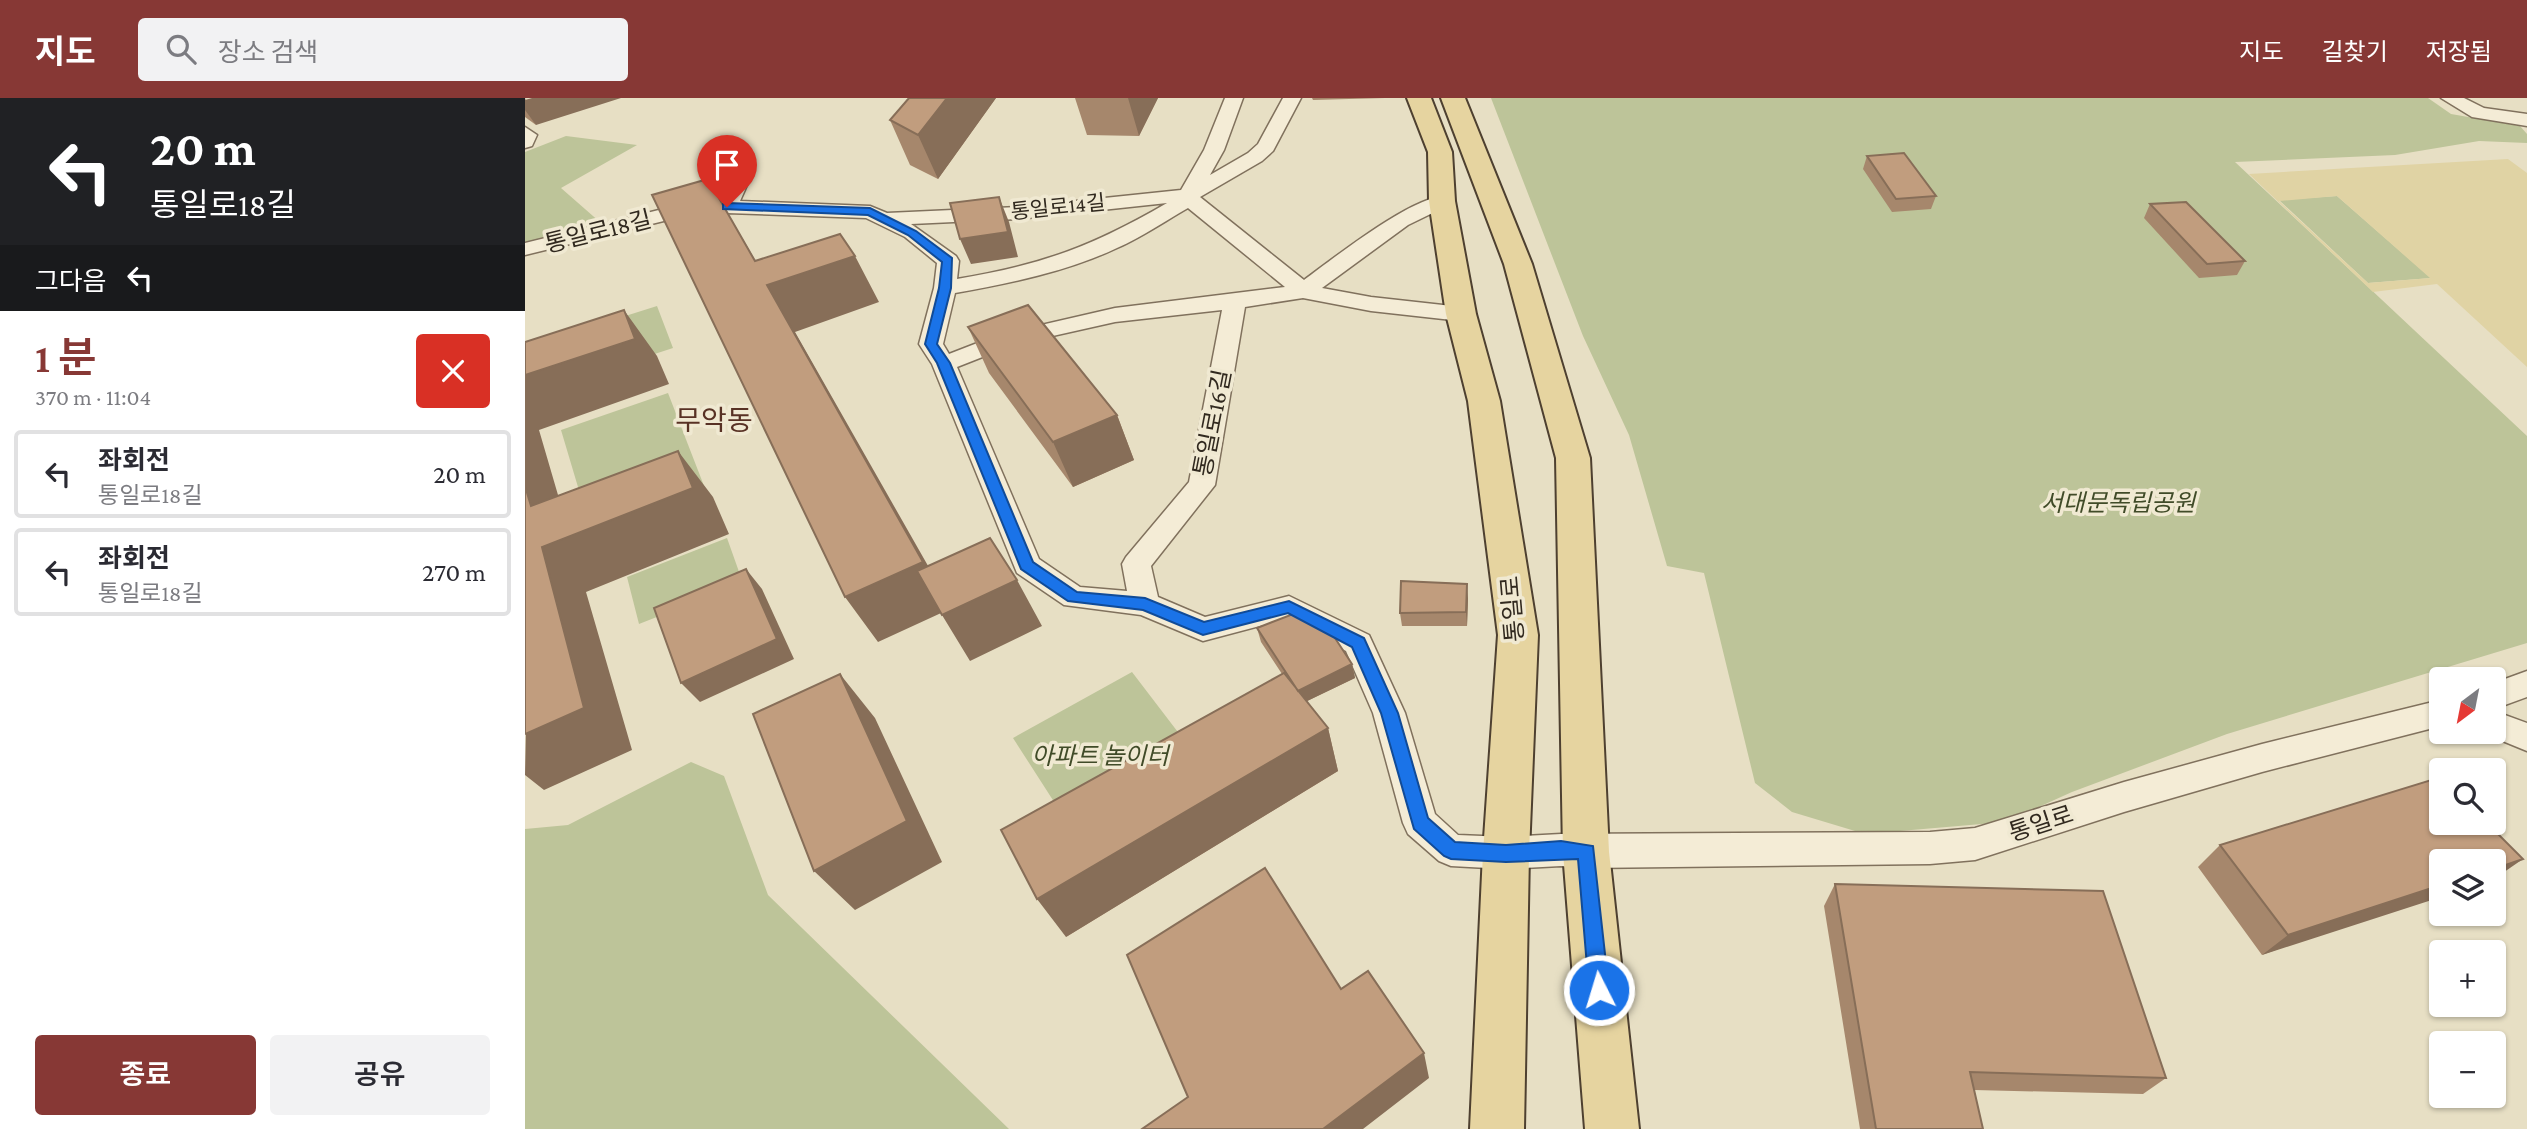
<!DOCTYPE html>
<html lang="ko">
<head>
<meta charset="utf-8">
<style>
	:root { --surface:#fff; --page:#f2f2f3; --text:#2b2b33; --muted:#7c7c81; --line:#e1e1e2; --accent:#873835 }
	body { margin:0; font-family:"Crimson Pro","Noto Sans KR",serif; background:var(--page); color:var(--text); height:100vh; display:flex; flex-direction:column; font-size:26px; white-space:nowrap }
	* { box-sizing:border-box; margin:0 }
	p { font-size:23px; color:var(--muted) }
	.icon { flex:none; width:38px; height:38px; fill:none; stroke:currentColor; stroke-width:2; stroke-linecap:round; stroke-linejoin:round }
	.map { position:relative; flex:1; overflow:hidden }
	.sheet { display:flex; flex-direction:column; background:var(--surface); width:525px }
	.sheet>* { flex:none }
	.hud { background:#202124; color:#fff; overflow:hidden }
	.needle { width:46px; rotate:212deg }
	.controls { position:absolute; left:1904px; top:569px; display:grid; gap:14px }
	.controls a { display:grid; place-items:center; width:77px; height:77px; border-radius:7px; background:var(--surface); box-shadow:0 2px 5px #0004; font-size:35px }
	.pin { position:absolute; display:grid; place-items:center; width:60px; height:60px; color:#fff; margin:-72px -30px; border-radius:50% 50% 50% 0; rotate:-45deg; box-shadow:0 0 7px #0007 }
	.pin .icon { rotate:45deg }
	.me { position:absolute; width:77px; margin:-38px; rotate:355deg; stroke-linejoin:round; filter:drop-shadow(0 0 5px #0008) }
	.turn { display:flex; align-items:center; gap:24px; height:147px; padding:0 35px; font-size:32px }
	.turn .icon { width:91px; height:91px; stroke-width:2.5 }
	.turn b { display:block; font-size:49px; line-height:60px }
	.then { display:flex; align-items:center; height:66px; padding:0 35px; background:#0003; gap:14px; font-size:26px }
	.round { display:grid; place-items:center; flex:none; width:74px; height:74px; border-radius:7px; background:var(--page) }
	.summary { display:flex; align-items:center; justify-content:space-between; height:119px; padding:0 35px }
	h1 { font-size:42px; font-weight:600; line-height:52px; color:var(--accent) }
	.action { display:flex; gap:14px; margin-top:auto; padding:14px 35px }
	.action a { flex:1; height:80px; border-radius:7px; background:var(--accent); color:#fff; font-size:28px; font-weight:600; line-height:80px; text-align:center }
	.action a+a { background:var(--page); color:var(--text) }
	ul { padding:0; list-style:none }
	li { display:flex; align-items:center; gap:21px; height:88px; margin:0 14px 10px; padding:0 21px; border:4px solid var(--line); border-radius:7px }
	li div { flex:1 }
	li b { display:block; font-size:26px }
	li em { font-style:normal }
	header { display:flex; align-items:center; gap:42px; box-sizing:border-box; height:98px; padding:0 35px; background:var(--accent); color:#fff }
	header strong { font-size:33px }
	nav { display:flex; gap:38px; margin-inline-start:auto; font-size:24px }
	.search { width:490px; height:63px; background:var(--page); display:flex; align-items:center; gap:18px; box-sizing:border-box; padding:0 24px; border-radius:7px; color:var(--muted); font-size:26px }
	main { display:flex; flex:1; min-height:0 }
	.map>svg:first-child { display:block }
	.green { fill:#bdc499 }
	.sand { fill:#e0d3a4; fill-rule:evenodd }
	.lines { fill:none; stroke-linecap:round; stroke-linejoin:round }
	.street-casing { stroke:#80715d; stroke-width:3 }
	.primary-casing { stroke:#4e4030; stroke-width:4 }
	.street { fill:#f4ecd6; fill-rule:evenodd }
	.primary { fill:#e6d4a0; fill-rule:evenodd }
	.wall { fill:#a6876c }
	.shaded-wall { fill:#876e58 }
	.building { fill:#c19d7e; stroke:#876e58; stroke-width:2 }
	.route { fill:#1a73e8; stroke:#114b97; stroke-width:2 }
	.labels { text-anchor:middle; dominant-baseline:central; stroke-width:7; stroke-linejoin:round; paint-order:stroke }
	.far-street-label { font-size:21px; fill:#31291f; stroke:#f0e9d2 }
	.street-label { font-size:24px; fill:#31291f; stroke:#f0e9d2 }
	.park-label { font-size:24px; font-style:italic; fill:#404b28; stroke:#f0e9d2 }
	.quarter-label { font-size:28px; fill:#583124; stroke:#f0e9d2 }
</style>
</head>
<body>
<header>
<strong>지도</strong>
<div class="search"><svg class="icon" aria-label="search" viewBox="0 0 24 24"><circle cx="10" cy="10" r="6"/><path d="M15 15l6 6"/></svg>장소 검색</div>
<nav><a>지도</a><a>길찾기</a><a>저장됨</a></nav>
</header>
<main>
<section class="sheet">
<div class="hud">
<div class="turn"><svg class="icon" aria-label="left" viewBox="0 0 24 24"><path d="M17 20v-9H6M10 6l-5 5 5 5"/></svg><div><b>20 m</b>통일로18길</div></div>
<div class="then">그다음<svg class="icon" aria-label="left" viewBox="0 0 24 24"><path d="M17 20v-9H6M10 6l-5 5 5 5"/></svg></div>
</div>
<div class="summary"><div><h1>1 분</h1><p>370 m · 11:04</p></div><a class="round" style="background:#d93025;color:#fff"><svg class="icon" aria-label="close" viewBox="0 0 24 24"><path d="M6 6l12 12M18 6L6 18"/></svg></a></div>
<ul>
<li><svg class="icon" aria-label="left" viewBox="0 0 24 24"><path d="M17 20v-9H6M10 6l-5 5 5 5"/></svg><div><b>좌회전</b><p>통일로18길</p></div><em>20 m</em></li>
<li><svg class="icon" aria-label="left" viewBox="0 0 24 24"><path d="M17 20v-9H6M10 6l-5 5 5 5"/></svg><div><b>좌회전</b><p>통일로18길</p></div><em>270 m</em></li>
</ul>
<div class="action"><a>종료</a><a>공유</a></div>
</section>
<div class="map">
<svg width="2002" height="1031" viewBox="0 0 2002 1031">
	<rect width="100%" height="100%" fill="#e7dfc4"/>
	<path class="green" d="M 966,0 L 1903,0 L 1926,16 L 1995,28 L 2002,36 L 2002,45 L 1954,43 L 1870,57 L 1710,64 L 2002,338 L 2002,545 L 1702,636 L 1547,694 L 1480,724 L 1340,736 L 1267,714 L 1230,685 L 1179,475 L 1142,468 L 1104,337 L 1058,238 Z
		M 41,38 L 112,47 L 36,90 L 76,125 L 26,141 L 0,144 L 0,54 Z
		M 1812,98 L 1906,180 L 1843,185 L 1754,102 Z
		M 132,208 L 148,250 L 50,282 L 37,238 Z
		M 143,295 L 181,393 L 67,436 L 36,332 Z
		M 202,440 L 218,485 L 114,526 L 102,479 Z
		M 607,574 L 675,663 L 551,738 L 488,640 Z
		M 166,664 L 199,678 L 243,797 L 484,1031 L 0,1031 L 0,731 L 43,727 Z"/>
	<path class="sand" d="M 1983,61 L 2002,75 L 2002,269 L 1912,186 L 1848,194 L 1724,76 ZM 1812,98 L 1905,180 L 1906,180 L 1843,185 L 1754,103 Z"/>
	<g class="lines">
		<g class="street-casing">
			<path id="street" d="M 700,0 L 718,0 L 699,52 L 685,77 L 723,55 L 733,46 L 758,0 L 776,0 L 748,53 L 737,63 L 675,99 L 779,182 C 805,163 895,91 924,99 L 927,103 L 924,107 L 883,127 L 797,190 L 846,199 L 936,209 L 944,211 L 947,216 L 944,221 L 936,223 L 846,213 L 778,200 L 720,209 L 690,387 L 626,468 L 633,499 L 680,519 L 764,498 L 844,537 L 880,615 L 910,716 L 933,737 L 981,739 L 1036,736 L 1405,734 L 1450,730 L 1599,684 L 1737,646 L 1916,602 L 1916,628 L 1737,674 L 1599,714 L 1450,762 L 1405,766 L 1061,770 L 1036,768 L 981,771 L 926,768 L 914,763 L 883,736 L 878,725 L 848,615 L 821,553 L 761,521 L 678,543 L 616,517 L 539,507 L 492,475 L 407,266 L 394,246 L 409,190 L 412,165 L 380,139 L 341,120 L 202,115 L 151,120 L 0,157 L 0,145 L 150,108 L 194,104 L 210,72 L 224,72 L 227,76 L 215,103 L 345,108 L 362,115 L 493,109 L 656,92 L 679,52 ZM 642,105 C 568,148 517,167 432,181 L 434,163 L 431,158 L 386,126 L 493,121 ZM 663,110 L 760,189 L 590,210 L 473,237 L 424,256 L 418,246 L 430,195 C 485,185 541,174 592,150 C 617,139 640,123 663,110 ZM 697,212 L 664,384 L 601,459 L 597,466 L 602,493 L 555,489 L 514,461 L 432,269 L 488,247 L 590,224 Z
				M 1916,0 L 1939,0 L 1959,10 L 2002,16 L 2002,28 L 1947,19 Z
				M 0,29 L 12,37 L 7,48 L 0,50 Z
				M 2002,573 L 2002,599 L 1969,611 L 1969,585 Z
				M 1969,613 L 2002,625 L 2002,653 L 1958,635 L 1957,634 L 1969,634 Z"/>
		</g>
		<g class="primary-casing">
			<path id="primary" d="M 882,0 L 906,0 L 927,54 L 930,103 L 951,216 L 975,303 L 1013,537 L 1004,755 L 999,1031 L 945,1031 L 958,755 L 973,537 L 943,303 L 921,216 L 904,103 L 903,54 Z
				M 916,0 L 940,0 L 1007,166 L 1065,360 L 1084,754 L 1114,1031 L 1060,1031 L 1038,754 L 1031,360 L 979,166 Z"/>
		</g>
		<use href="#street" class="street"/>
		<use href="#primary" class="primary"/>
	</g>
	<path class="wall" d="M 0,0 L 11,27 L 0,19 Z
		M 384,0 L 471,0 L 413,81 L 385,67 L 365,22 Z
		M 550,0 L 633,0 L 614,38 L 562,37 Z
		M 787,0 L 860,0 L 788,2 Z
		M 1342,58 L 1411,98 L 1406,111 L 1367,114 L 1338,71 Z
		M 1625,106 L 1720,163 L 1712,177 L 1674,180 L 1619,120 Z
		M 443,229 L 592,317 L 609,362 L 548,389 L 464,275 Z
		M 943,500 L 942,528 L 877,528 L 875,515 Z
		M 732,530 L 827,566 L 830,580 L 782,603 L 803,630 L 813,673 L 541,839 L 757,576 L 736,544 Z
		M 1695,747 L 1998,761 L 1737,857 L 1673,769 Z
		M 1310,786 L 1641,980 L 1618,996 L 1449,992 L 1458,1031 L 1335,1031 L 1299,808 Z"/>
	<path class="shaded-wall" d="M 7,0 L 96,0 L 11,27 L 0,12 L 0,2 Z
		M 422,0 L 471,0 L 413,81 L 393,37 Z
		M 603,0 L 633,0 L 614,38 Z
		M 183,81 L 244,186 L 330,158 L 354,204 L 270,234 L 427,510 L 353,544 L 320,499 L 242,187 L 230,163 Z
		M 474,99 L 484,124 L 493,159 L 446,166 L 435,141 Z
		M 99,212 L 132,258 L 144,286 L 14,332 L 45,438 L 153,353 L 188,399 L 204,436 L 61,494 L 107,652 L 19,692 L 0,677 L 6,408 L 0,388 L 0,277 Z
		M 592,317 L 609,362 L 548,389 L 528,344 Z
		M 221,471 L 237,491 L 269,561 L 175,604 L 156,585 Z
		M 492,482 L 517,528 L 445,563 L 417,517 Z
		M 942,486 L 943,500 L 942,528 L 941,514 Z
		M 827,566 L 830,580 L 776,606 L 773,593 Z
		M 315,576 L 350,620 L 417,764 L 330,812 L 289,773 Z
		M 803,630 L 813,673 L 541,839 L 512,801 Z
		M 1998,761 L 1969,781 L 1969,771 Z
		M 1916,787 L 1916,799 L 1737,857 L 1763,837 Z
		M 899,955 L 904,980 L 838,1031 L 798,1031 Z"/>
	<path class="building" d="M 384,0 L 422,0 L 393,37 L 365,22 Z
		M 1379,55 L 1411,98 L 1371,101 L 1342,58 Z
		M 183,81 L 230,163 L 315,136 L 330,158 L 242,187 L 398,464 L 320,499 L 127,97 Z
		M 474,99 L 483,134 L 435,141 L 425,105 Z
		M 1661,104 L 1720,163 L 1682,166 L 1625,106 Z
		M 503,207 L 592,317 L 528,344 L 443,229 Z
		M 99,212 L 110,241 L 0,277 L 0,244 Z
		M 153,353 L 168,390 L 17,449 L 59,610 L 0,636 L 0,388 L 6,408 Z
		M 465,440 L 492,482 L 417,517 L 392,473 Z
		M 221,471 L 252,541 L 156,585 L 129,510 Z
		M 876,483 L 942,486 L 941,514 L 875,515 Z
		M 768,516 L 808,537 L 827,566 L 773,593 L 732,530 Z
		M 759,575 L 803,630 L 512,801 L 476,732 Z
		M 315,576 L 382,723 L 289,773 L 228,616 Z
		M 1916,679 L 1916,724 L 1961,724 L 1998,761 L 1969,771 L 1969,763 L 1916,763 L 1916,787 L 1763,837 L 1695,747 Z
		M 740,770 L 816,891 L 843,873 L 899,955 L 798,1031 L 617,1031 L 663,999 L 602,857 Z
		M 1310,786 L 1578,793 L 1641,980 L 1445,974 L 1458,1031 L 1351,1031 Z"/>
	<path class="route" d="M 202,105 L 345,110 L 391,133 L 427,160 L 426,190 L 412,246 L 425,265 L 508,464 L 552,494 L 620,500 L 679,524 L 764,503 L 839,540 L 873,615 L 903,720 L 930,744 L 981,747 L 1036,743 L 1068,748 L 1084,892 L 1081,899 L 1074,902 L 1067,899 L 1064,892 L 1053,761 L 981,764 L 926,761 L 919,758 L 889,731 L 856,615 L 827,549 L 763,515 L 678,537 L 618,512 L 543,503 L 496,471 L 412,265 L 400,246 L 414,190 L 417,164 L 383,137 L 343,117 L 198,111 L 198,106 Z"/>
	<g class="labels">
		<g class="far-street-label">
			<text transform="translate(533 109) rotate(-6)">통일로14길</text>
		</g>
		<g class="street-label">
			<text transform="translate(73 133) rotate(-14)">통일로18길</text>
			<text transform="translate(687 325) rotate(-79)">통일로16길</text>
			<text transform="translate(987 511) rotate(-95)">통일로</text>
			<text transform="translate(1516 725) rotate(-18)">통일로</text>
		</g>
		<g class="park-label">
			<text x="1593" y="404">서대문독립공원</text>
			<text x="575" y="657">아파트 놀이터</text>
		</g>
		<g class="quarter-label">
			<text x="189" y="322">무악동</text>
		</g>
	</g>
</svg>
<div class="controls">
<a><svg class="needle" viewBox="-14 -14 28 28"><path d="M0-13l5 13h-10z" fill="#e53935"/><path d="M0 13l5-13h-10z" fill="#7c7c81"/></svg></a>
<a><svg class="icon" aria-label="search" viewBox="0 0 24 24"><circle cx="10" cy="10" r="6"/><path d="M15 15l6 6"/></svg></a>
<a><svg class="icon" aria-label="layers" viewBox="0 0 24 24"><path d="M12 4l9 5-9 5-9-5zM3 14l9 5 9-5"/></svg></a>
<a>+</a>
<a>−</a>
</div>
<div class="pin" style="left:202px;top:109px;background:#d93025"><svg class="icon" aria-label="arrive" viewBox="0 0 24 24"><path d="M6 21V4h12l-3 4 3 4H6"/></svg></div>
<svg class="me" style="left:1074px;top:892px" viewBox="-20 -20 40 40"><circle r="17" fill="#1a73e8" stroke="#fff" stroke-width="3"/><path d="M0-11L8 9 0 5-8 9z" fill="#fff"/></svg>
</div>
</main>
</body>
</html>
